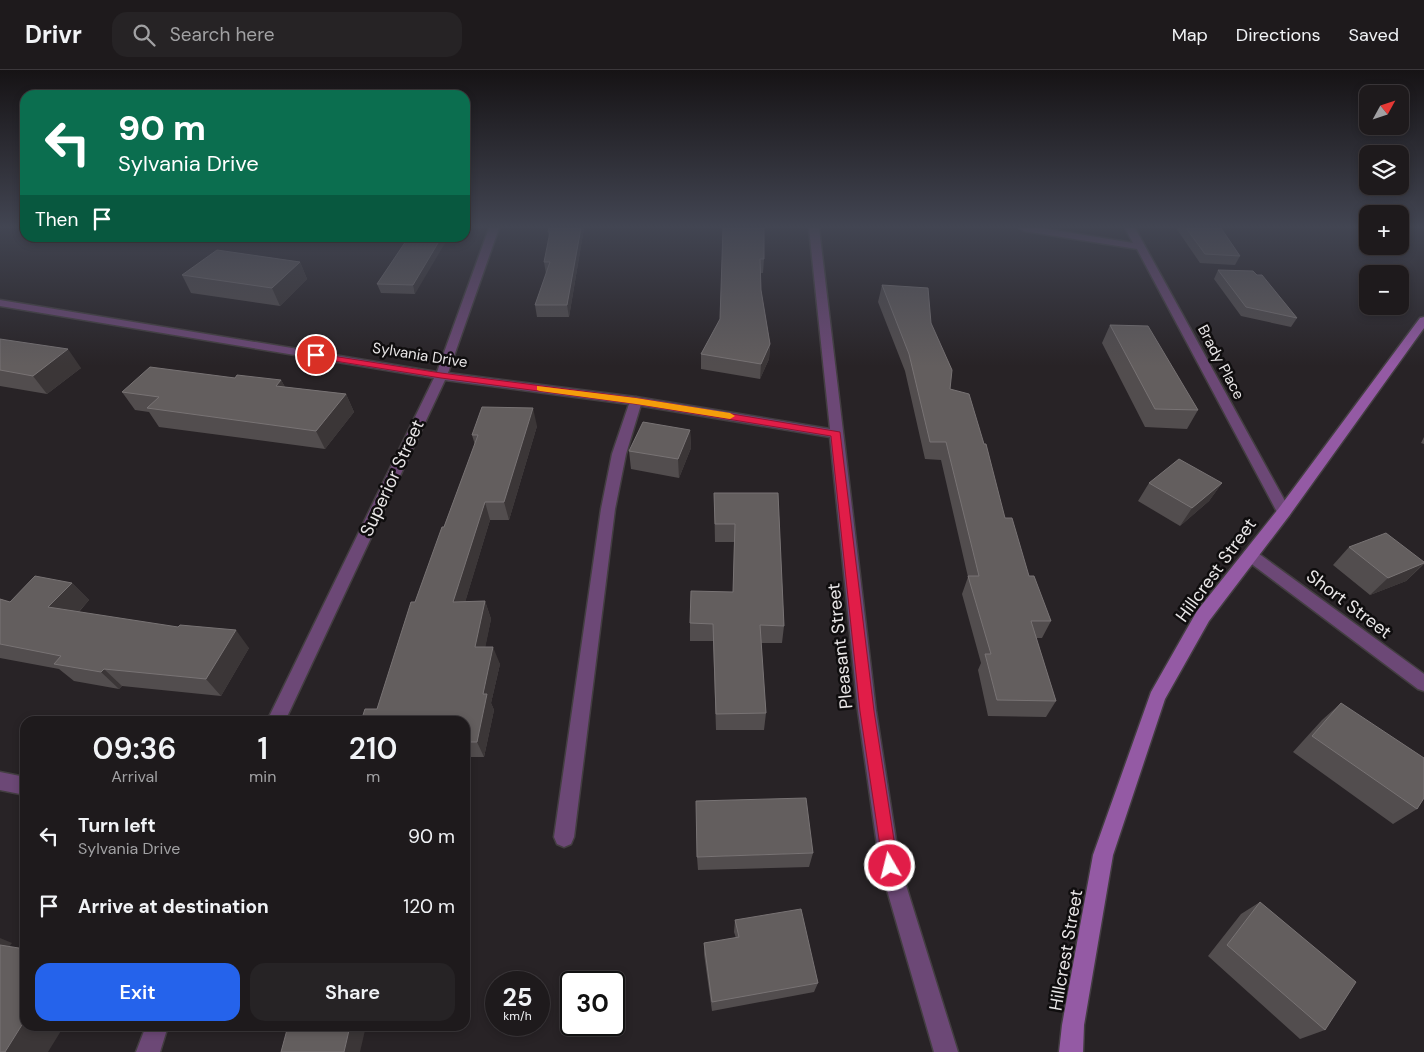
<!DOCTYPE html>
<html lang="en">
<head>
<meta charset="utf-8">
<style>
	:root { --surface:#1e1a1c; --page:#262325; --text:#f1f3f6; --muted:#a1a1a3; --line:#3c383b; --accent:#2563eb }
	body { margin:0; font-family:"DM Sans",sans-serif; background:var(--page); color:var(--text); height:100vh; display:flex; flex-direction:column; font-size:19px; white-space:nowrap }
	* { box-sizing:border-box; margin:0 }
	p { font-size:16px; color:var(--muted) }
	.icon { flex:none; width:28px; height:28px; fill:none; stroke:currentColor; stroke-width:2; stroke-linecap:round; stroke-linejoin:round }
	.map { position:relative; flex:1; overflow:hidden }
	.drawer { position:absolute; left:20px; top:646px; width:450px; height:315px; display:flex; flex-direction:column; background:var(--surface); border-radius:15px; box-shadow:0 2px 8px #0003,0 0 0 1px var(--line) }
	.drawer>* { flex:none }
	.banner { position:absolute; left:20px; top:20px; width:450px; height:152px; border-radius:15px; box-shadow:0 2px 8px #0003,0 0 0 1px var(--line); background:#0b6e4f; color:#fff; overflow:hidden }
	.needle { width:32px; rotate:50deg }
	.tools { position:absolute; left:1359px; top:15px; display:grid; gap:10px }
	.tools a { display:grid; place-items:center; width:50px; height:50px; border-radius:10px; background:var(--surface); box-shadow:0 2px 8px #0003,0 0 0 1px var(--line); font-size:25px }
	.speed { position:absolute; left:485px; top:901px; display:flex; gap:10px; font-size:25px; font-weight:700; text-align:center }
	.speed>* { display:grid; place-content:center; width:65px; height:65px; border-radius:50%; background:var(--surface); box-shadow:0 2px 8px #0003,0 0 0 1px var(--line); line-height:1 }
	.speed small { font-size:12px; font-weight:400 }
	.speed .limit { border:2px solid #111; border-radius:8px; background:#fff; color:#111 }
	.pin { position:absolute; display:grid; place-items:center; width:42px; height:42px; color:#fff; margin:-21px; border:2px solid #fff; border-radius:50%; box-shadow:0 1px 5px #0007 }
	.me { position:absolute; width:55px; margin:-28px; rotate:352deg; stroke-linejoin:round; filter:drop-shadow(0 0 4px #0008) }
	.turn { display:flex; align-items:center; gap:18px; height:105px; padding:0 15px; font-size:22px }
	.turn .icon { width:65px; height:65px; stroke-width:2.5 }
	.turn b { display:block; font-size:35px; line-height:42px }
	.then { display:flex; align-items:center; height:48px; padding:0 15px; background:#0003; gap:10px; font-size:19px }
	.eta { display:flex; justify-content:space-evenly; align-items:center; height:85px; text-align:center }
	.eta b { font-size:30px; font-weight:600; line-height:35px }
	.primary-button { display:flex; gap:10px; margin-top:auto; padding:10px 15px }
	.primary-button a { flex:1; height:58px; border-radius:15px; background:var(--accent); color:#fff; font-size:20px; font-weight:600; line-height:58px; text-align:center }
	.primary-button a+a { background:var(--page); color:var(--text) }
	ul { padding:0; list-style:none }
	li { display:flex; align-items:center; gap:15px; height:70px; padding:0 15px }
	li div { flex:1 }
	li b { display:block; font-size:19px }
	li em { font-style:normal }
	header { display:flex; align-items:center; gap:30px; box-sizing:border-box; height:70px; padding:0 25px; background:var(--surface); border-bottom:1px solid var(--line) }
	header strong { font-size:24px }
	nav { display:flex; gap:28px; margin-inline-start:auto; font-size:18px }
	.search { width:350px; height:45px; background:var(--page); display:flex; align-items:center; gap:12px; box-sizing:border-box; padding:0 18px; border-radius:15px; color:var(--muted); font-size:19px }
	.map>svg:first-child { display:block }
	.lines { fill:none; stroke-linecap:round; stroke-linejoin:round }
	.lane-casing { stroke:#433e41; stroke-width:3 }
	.street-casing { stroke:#433e41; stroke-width:3 }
	.secondary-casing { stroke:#433e41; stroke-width:3 }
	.lane { fill:#6c4876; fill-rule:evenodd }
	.street { fill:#6c4876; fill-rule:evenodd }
	.secondary { fill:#945aa4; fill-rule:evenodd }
	.wall { fill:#524d4e }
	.shaded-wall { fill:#3b3637 }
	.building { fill:#635e5e; stroke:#787374 }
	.route { fill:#e11d48; stroke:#92132f }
	.slow { fill:#f59e0b }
	.labels { text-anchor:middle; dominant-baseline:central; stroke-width:5; stroke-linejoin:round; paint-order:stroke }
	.far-street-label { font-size:15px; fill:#e9e6e7; stroke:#0f0d0e }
	.street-label { font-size:18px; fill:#e9e6e7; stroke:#0f0d0e }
</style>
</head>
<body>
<header>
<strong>Drivr</strong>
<div class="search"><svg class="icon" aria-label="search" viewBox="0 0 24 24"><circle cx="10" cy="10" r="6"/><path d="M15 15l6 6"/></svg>Search here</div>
<nav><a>Map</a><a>Directions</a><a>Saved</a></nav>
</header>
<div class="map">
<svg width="1424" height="982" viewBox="0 0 1424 982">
	<rect width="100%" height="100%" fill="#282326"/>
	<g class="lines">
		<g class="lane-casing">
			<path id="lane" d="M 636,327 L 642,331 L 626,384 L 615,439 L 574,767 L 571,774 L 564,777 L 557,774 L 554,767 L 601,439 L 612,384 L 630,331 Z"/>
		</g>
		<g class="street-casing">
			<path id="street" d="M 489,158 L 499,158 L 448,303 L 636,327 L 830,359 L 809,158 L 819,158 L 876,641 L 900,796 L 958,982 L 934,982 L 880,796 L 858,641 L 830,367 L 636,335 L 445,310 L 285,651 L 267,651 L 434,308 L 0,236 L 0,230 L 437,302 Z
				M 1019,158 L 1042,158 L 1133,173 L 1125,158 L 1135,158 L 1291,442 L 1289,446 L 1279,446 L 1277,442 L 1137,179 L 1024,161 Z
				M 1250,479 L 1255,481 L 1424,604 L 1424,621 L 1418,619 L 1245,489 L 1243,485 L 1245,481 Z
				M 0,702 L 25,707 L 25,725 L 0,720 Z
				M 146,956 L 168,956 L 160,982 L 136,982 Z"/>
		</g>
		<g class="secondary-casing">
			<path id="secondary" d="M 1424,247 L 1424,258 L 1289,446 L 1209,551 L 1165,629 L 1113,785 L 1084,955 L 1083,982 L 1059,982 L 1062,955 L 1093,785 L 1151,622 L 1197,541 L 1279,438 L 1420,248 Z"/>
		</g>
		<use href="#lane" class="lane"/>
		<use href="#street" class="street"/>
		<use href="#secondary" class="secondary"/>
	</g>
	<path class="wall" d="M 584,158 L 569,247 L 537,247 L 535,235 L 546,204 L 544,192 L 549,168 L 548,162 Z
		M 723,158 L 764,189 L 763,203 L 761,203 L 761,220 L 770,274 L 769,289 L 760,309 L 701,299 L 701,284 L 720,249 Z
		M 1176,158 L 1221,158 L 1240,186 L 1235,195 L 1200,193 Z
		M 408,168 L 415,224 L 381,223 L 377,214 Z
		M 300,192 L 307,209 L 280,236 L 191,223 L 182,205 Z
		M 1218,200 L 1297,248 L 1291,257 L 1241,246 L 1214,209 Z
		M 882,215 L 931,253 L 950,319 L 1005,448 L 1029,506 L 1051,551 L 1042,568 L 1036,568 L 1056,631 L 1046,647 L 988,646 L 978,600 L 981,593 L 962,524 L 968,507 L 941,390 L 925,389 L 905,301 L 878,232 Z
		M 1110,255 L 1198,340 L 1187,359 L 1145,357 L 1102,273 Z
		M 0,269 L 81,298 L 47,324 L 0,316 Z
		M 235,308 L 281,310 L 285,317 L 346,324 L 354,342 L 325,379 L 159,357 L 149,342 L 135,340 L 122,322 Z
		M 537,356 L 509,450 L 490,450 L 465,532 L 485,531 L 491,549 L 485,577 L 500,594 L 491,633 L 494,640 L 484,687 L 465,687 L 465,651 L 377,639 L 415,532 L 475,375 L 472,365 Z
		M 690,360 L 691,378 L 679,408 L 631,399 L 629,381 Z
		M 1424,367 L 1424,374 L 1421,373 Z
		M 1149,413 L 1222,413 L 1209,431 L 1180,456 L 1138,431 Z
		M 714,423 L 778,423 L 784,556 L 782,573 L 761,573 L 766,643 L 764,660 L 716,660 L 713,571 L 690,571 L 690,553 L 733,522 L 734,472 L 715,472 Z
		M 1349,477 L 1424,492 L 1424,494 L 1406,511 L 1370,525 L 1333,495 Z
		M 72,513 L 89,530 L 79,542 L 249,578 L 221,626 L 122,616 L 119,619 L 74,611 L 59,599 L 0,588 L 0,529 L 10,532 Z
		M 1341,633 L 1417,739 L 1393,754 L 1293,682 L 1322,650 Z
		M 813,783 L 809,797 L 698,800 L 697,787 Z
		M 1260,832 L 1325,960 L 1300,969 L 1208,886 L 1241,844 Z
		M 735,850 L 818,913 L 814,922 L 712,941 L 704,884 L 704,873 L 736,868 L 734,862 Z"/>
	<path class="shaded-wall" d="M 581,158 L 584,158 L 569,247 L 567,235 Z
		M 441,168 L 448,168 L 415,224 L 413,215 Z
		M 300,192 L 307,209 L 280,236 L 272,218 Z
		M 770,274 L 769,289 L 760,309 L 761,294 Z
		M 68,279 L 81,298 L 47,324 L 33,306 Z
		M 281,310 L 291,328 L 276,316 Z
		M 346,324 L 354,342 L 325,379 L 316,361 Z
		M 533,338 L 537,356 L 509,450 L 504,432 Z
		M 690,360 L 691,378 L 679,408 L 678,389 Z
		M 1222,413 L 1209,431 L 1180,456 L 1192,438 Z
		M 485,432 L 490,450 L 460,549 L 453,532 Z
		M 1424,493 L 1406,511 L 1370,525 L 1388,508 Z
		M 72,513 L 89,530 L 67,555 L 48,537 Z
		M 485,531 L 491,549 L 482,594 L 475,577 Z
		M 236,560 L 249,578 L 221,626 L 206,609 Z
		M 493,577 L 500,594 L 491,633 L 494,640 L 484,687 L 477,672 L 483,624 Z
		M 104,599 L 122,616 L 119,619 L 101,602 Z
		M 0,868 L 12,873 L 3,885 L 0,884 Z
		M 25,950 L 25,956 L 64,956 L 48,982 L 5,982 Z
		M 350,956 L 366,956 L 360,982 L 344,982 Z"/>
	<path class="building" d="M 549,158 L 581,158 L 567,235 L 535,235 L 550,192 L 544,192 L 550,162 L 548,162 Z
		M 723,158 L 764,158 L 764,189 L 760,189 L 761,220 L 770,274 L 761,294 L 701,284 L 720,249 Z
		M 1186,158 L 1221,158 L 1240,186 L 1205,184 Z
		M 408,168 L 441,168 L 413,215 L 377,214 Z
		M 217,180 L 300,192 L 272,218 L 182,205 Z
		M 1218,200 L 1253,201 L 1257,205 L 1262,205 L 1297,248 L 1246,237 Z
		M 882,215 L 928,218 L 931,253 L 952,300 L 950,319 L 969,324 L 984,374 L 986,374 L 1005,448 L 1012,448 L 1029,506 L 1034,506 L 1051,551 L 1031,551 L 1056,631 L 997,630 L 985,584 L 991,584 L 968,506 L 979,506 L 946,372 L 930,372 L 909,284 Z
		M 1110,255 L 1148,256 L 1198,340 L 1155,339 Z
		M 0,269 L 68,279 L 33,306 L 0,300 Z
		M 150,297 L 235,308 L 237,305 L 281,310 L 276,316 L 346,324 L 316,361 L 147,338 L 159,327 L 122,322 Z
		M 482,337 L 533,338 L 504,432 L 485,432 L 453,532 L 485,531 L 475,577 L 493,577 L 483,624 L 487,624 L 477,672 L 465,672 L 465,651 L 361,651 L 365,639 L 377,639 L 411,532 L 415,532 L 442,457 L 444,457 L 478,365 L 472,365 Z
		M 643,352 L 690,360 L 678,389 L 629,381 Z
		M 1179,389 L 1222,413 L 1192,438 L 1149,413 Z
		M 714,423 L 778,423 L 784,556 L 760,555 L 766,643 L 716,644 L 713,554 L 690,553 L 691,521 L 733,522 L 735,454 L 715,454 Z
		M 1386,463 L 1424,492 L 1424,493 L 1388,508 L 1349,477 Z
		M 35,506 L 72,513 L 48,537 L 178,557 L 180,555 L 236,560 L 206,609 L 104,599 L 101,602 L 54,594 L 61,586 L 0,574 L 0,529 L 10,532 Z
		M 1341,633 L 1424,688 L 1424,728 L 1417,739 L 1312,666 Z
		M 806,728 L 813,783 L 697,787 L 696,731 Z
		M 1260,832 L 1356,912 L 1325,960 L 1227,875 Z
		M 801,839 L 818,913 L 712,932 L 704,873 L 739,867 L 735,850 Z
		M 0,875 L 25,879 L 25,950 L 5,982 L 0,982 Z
		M 288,956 L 350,956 L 344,982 L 281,982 Z"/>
	<linearGradient id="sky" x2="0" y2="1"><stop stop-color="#161315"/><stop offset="0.53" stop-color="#424552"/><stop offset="1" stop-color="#424552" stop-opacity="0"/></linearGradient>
	<rect width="1424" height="296" fill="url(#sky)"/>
	<path class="route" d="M 313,283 L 441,303 L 636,328 L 840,362 L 874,641 L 898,796 L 896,801 L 890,803 L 885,801 L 883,796 L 860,641 L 831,366 L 636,334 L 441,308 L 316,288 L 311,285 Z"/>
	<path class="slow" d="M 537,316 L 636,328 L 730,343 L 735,346 L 730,349 L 636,334 L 540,321 L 537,320 Z"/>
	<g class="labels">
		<g class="far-street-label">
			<text transform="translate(420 285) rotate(9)">Sylvania Drive</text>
			<text transform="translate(1221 292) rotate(62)">Brady Place</text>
		</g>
		<g class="street-label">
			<text transform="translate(392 408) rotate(-65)">Superior Street</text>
			<text transform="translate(1216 500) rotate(-54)">Hillcrest Street</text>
			<text transform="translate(1349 534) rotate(37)">Short Street</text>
			<text transform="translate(840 576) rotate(-96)">Pleasant Street</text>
			<text transform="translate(1066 880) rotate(-80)">Hillcrest Street</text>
		</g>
	</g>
</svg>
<div class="tools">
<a><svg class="needle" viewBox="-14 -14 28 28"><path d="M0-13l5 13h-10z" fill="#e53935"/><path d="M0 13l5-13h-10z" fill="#a1a1a3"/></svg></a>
<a><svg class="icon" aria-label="layers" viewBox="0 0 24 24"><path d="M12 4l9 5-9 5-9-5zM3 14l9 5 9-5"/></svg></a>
<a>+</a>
<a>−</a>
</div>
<div class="speed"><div>25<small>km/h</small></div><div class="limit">30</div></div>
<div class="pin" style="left:316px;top:285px;background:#d93025"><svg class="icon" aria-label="arrive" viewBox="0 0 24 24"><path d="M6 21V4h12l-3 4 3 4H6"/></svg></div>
<svg class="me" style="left:890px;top:796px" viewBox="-20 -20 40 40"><circle r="17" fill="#e11d48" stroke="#fff" stroke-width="3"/><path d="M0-11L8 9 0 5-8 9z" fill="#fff"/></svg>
<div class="banner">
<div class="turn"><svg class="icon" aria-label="left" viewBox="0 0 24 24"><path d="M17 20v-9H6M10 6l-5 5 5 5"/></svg><div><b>90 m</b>Sylvania Drive</div></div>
<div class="then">Then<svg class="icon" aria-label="arrive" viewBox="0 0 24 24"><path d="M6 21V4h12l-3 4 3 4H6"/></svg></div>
</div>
<section class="drawer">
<div class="eta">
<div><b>09:36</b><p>Arrival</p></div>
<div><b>1</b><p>min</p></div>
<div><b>210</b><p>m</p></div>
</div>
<ul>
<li><svg class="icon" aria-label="left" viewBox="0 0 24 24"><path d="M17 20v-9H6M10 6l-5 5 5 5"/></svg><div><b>Turn left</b><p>Sylvania Drive</p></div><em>90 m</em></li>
<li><svg class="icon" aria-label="arrive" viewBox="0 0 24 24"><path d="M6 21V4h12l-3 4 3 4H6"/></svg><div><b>Arrive at destination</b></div><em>120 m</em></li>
</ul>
<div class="primary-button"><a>Exit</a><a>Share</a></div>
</section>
</div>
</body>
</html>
